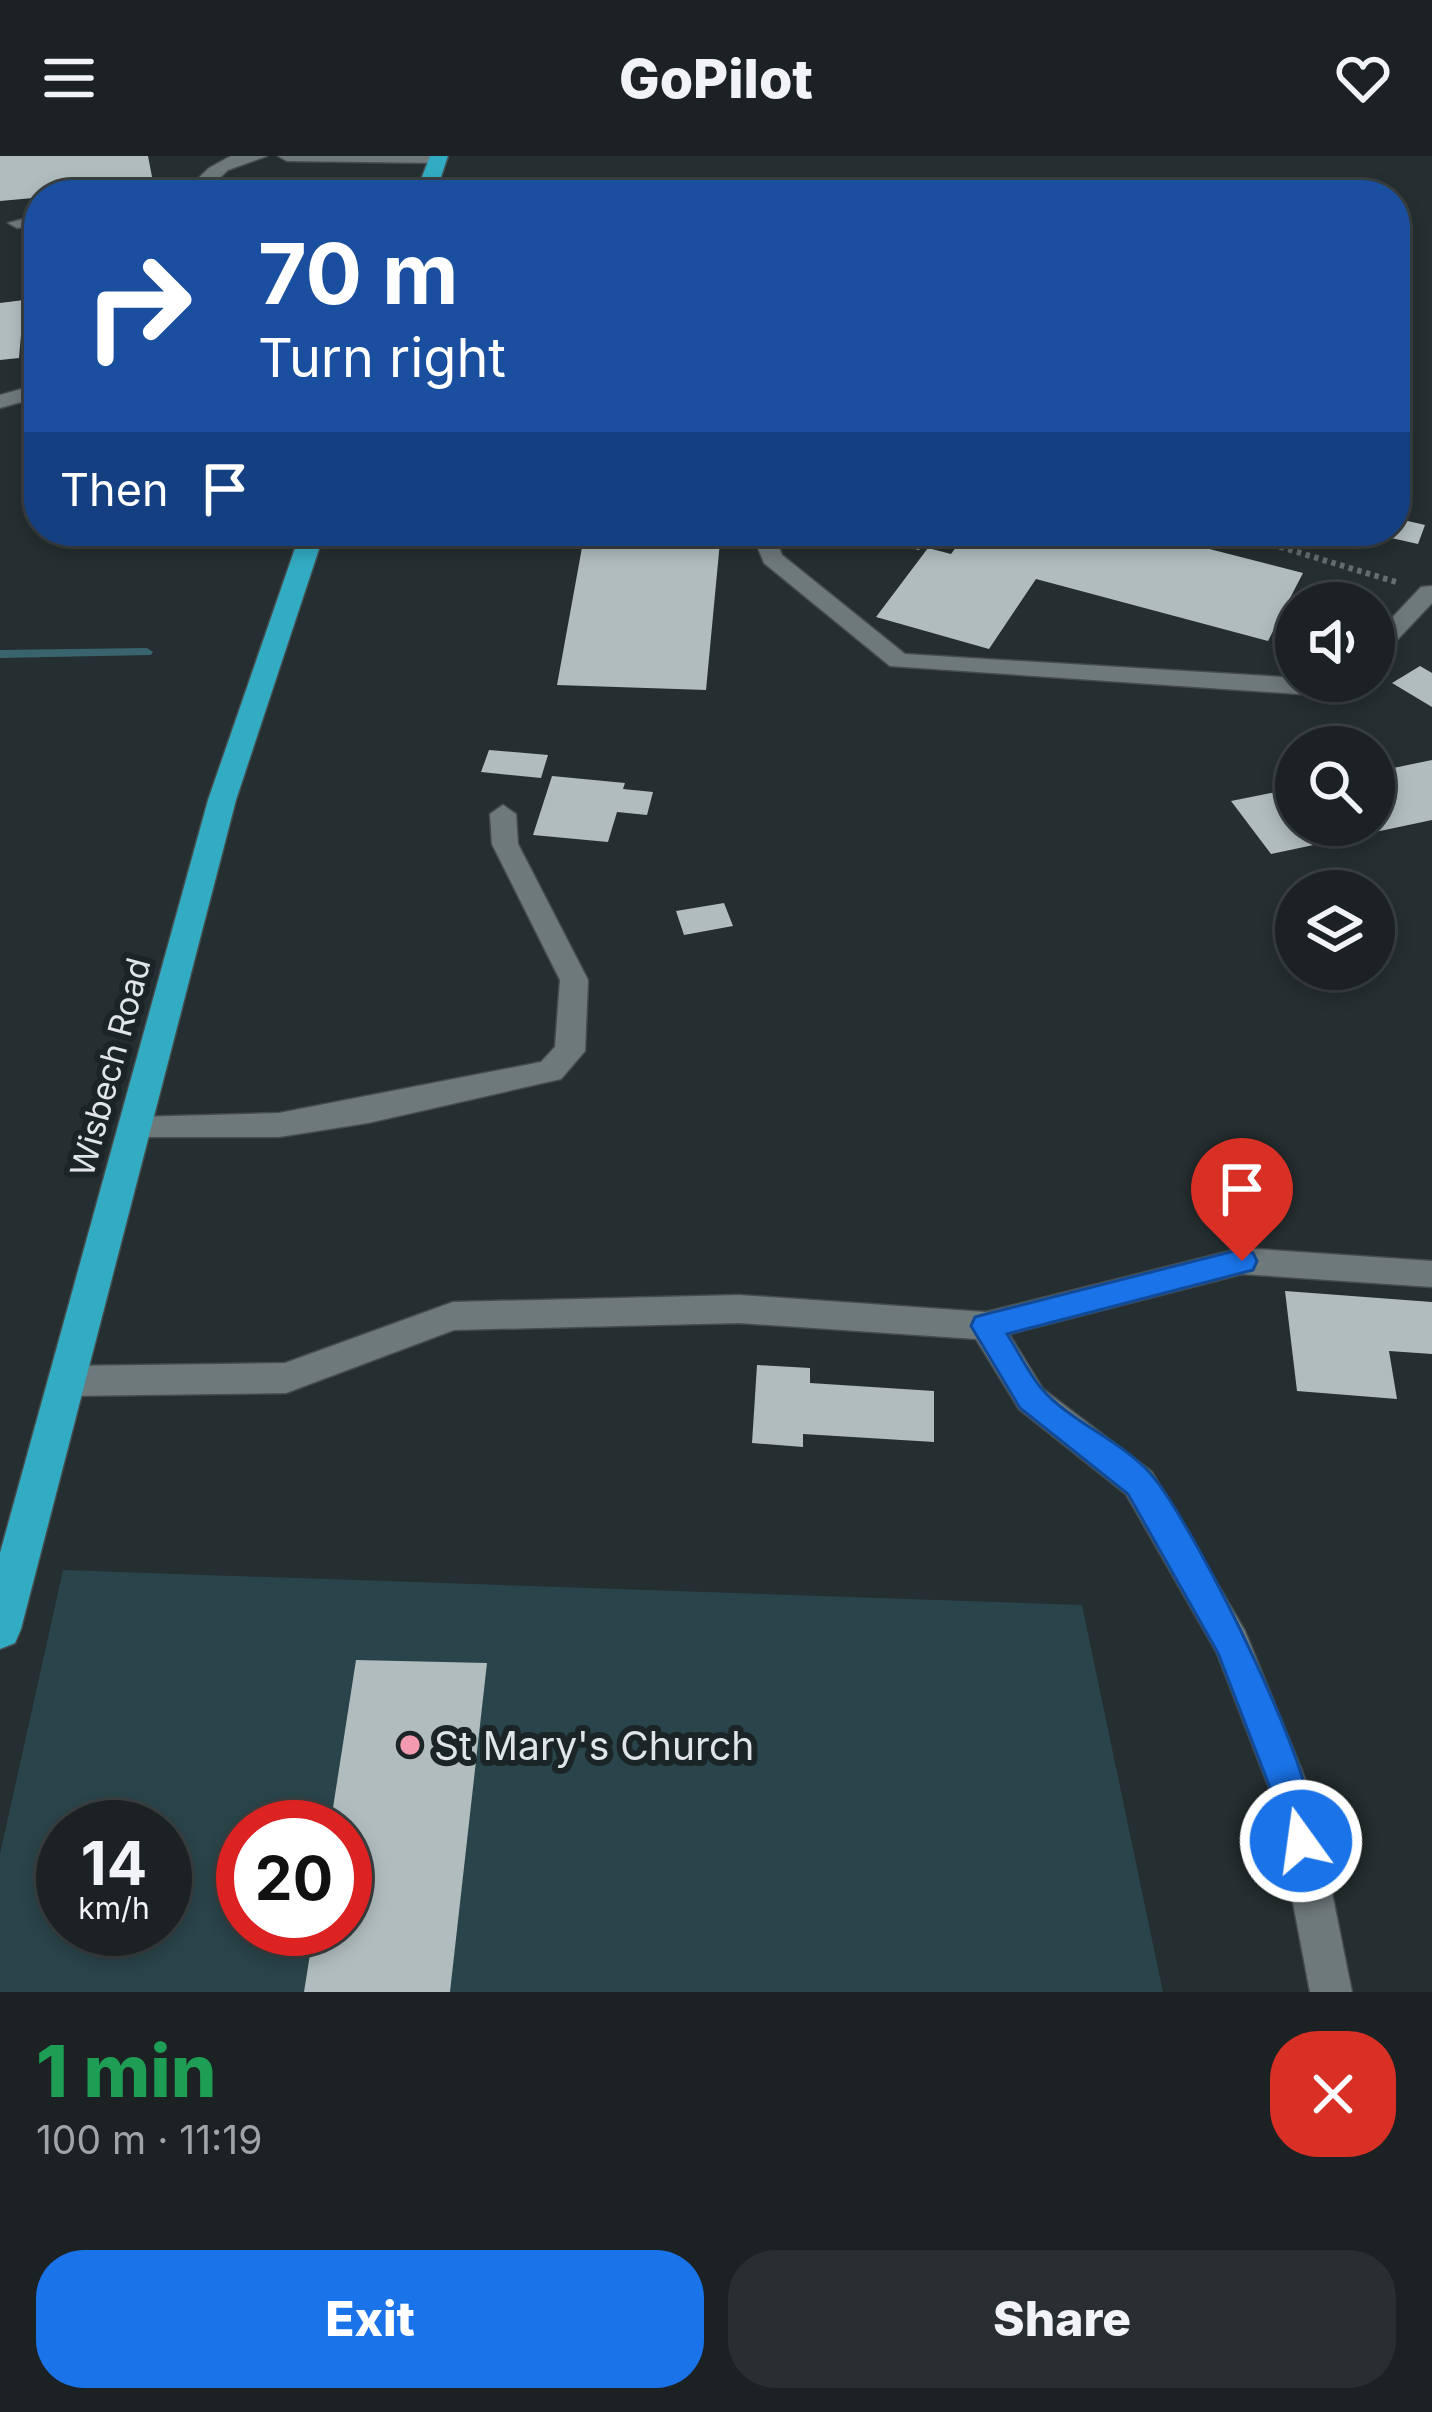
<!DOCTYPE html>
<html lang="en">
<head>
<meta charset="utf-8">
<style>
	:root { --surface:#1c2224; --page:#292f31; --text:#f1f3f6; --muted:#a0a4a6; --line:#3a3f41; --accent:#1a73e8 }
	body { margin:0; font-family:Inter,sans-serif; background:var(--page); color:var(--text); height:100vh; display:flex; flex-direction:column; font-size:45px; white-space:nowrap }
	* { box-sizing:border-box; margin:0 }
	p { font-size:39px; color:var(--muted) }
	.icon { flex:none; width:66px; height:66px; fill:none; stroke:currentColor; stroke-width:2; stroke-linecap:round; stroke-linejoin:round }
	.map { position:relative; height:1836px; overflow:hidden }
	.drawer { display:flex; flex-direction:column; background:var(--surface); flex:1 }
	.drawer>* { flex:none }
	.top-card { position:absolute; left:24px; top:24px; width:1386px; height:366px; border-radius:48px; box-shadow:0 6px 18px #0003,0 0 0 3px var(--line); background:#1a4fa0; color:#fff; overflow:hidden }
	.buttons { position:absolute; left:1275px; top:426px; display:grid; gap:24px }
	.buttons a { display:grid; place-items:center; width:120px; height:120px; border-radius:50%; background:var(--surface); box-shadow:0 6px 18px #0003,0 0 0 3px var(--line); font-size:60px }
	.speed { position:absolute; left:36px; top:1644px; display:flex; gap:24px; font-size:60px; font-weight:700; text-align:center }
	.speed>* { display:grid; place-content:center; width:156px; height:156px; border-radius:50%; background:var(--surface); box-shadow:0 6px 18px #0003,0 0 0 3px var(--line); line-height:1 }
	.speed small { font-size:30px; font-weight:400 }
	.speed .limit { border:18px solid #d22; background:#fff; color:#111 }
	.pin { position:absolute; display:grid; place-items:center; width:102px; height:102px; color:#fff; margin:-123px -51px; border-radius:50% 50% 50% 0; rotate:-45deg; box-shadow:0 0 12px #0007 }
	.pin .icon { rotate:45deg }
	.me { position:absolute; width:132px; margin:-66px; rotate:346deg; stroke-linejoin:round; filter:drop-shadow(0 0 9px #0008) }
	.turn { display:flex; align-items:center; gap:42px; height:252px; padding:0 36px; font-size:54px }
	.turn .icon { width:156px; height:156px; stroke-width:2.5 }
	.turn b { display:block; font-size:84px; line-height:102px }
	.then { display:flex; align-items:center; height:114px; padding:0 36px; background:#0003; gap:24px; font-size:45px }
	.round { display:grid; place-items:center; flex:none; width:126px; height:126px; border-radius:48px; background:var(--page) }
	.summary { display:flex; align-items:center; justify-content:space-between; height:204px; padding:0 36px }
	h1 { font-size:72px; font-weight:800; line-height:90px; color:#1e9e55 }
	.button { display:flex; gap:24px; margin-top:auto; padding:24px 36px }
	.button a { flex:1; height:138px; border-radius:48px; background:var(--accent); color:#fff; font-size:48px; font-weight:800; line-height:138px; text-align:center }
	.button a+a { background:var(--page); color:var(--text) }
	header { display:flex; justify-content:space-between; align-items:center; height:156px; padding:0 36px; background:var(--surface); font-size:54px; font-weight:800 }
	.map>svg:first-child { display:block }
	.green { fill:#29444a; fill-rule:evenodd }
	.lines { fill:none; stroke-linecap:round; stroke-linejoin:round }
	.stream { fill:#3a646d; fill-rule:evenodd }
	.building { fill:#b0bcbe }
	.service-casing { stroke:#454c4e; stroke-width:3 }
	.trunk-casing { stroke:#454c4e; stroke-width:3 }
	.path { stroke:#656d6e; stroke-width:6; stroke-dasharray:4.5 4.5; stroke-linecap:butt }
	.service { fill:#6e797b; fill-rule:evenodd }
	.trunk { fill:#32acc2; fill-rule:evenodd }
	.route { fill:#1a73e8; stroke:#114b97; stroke-width:3 }
	.poi-dot { fill:#f29ab0; stroke:#1b2426; stroke-width:4.5 }
	.labels { text-anchor:middle; dominant-baseline:central; stroke-width:12; stroke-linejoin:round; paint-order:stroke }
	.street-label { font-size:33px; fill:#e0e6e7; stroke:#1b2426 }
	.near-poi-label { font-size:39px; fill:#e0e6e7; stroke:#1b2426; text-anchor:start }
</style>
</head>
<body>
<header><svg class="icon" aria-label="menu" viewBox="0 0 24 24"><path d="M4 6h16M4 12h16M4 18h16"/></svg>GoPilot<svg class="icon" aria-label="heart" viewBox="0 0 24 24"><path d="M12 20l-8-8c-3-5 5-10 8-4 3-6 11-1 8 4z"/></svg></header>
<div class="map">
<svg width="1432" height="1836" viewBox="0 0 1432 1836">
	<rect width="100%" height="100%" fill="#252e30"/>
	<path class="green" d="M 63,1414 L 1082,1449 L 1163,1836 L 0,1836 L 0,1698 ZM 63,1671 L 165,1671 L 165,1773 L 63,1773 ZM 243,1671 L 345,1671 L 345,1773 L 243,1773 Z"/>
	<g class="lines">
		<path class="stream" d="M 147,492 L 153,496 L 151,499 L 0,502 L 0,494 Z"/>
	</g>
	<path class="building" d="M 0,0 L 148,0 L 154,31 L 0,45 Z
		M 24,144 L 19,202 L 0,204 L 0,147 Z
		M 1395,362 L 1425,369 L 1418,388 L 1369,377 L 1395,375 Z
		M 585,375 L 721,375 L 706,534 L 557,529 Z
		M 841,375 L 930,375 L 919,394 Z
		M 968,375 L 1139,375 L 1303,417 L 1268,485 L 1036,423 L 989,493 L 876,461 L 928,392 L 951,398 Z
		M 1420,510 L 1432,517 L 1432,551 L 1392,527 Z
		M 489,594 L 548,599 L 541,622 L 481,616 Z
		M 1432,604 L 1432,664 L 1271,698 L 1231,645 L 1296,632 L 1296,669 L 1374,669 L 1374,616 Z
		M 552,620 L 625,627 L 623,633 L 653,636 L 647,659 L 617,656 L 608,686 L 533,679 Z
		M 724,747 L 733,770 L 684,779 L 676,755 Z
		M 1285,1135 L 1432,1146 L 1432,1198 L 1389,1195 L 1397,1243 L 1297,1235 Z
		M 757,1209 L 810,1212 L 810,1227 L 934,1235 L 934,1286 L 803,1278 L 803,1291 L 752,1287 Z
		M 356,1504 L 487,1507 L 450,1836 L 304,1836 L 314,1773 L 345,1773 L 345,1671 L 330,1671 Z"/>
	<g class="lines">
		<g class="service-casing">
			<path id="service" d="M 231,0 L 267,0 L 228,14 L 207,34 L 257,34 L 266,39 L 181,39 L 209,12 Z
				M 278,0 L 445,0 L 447,2 L 438,7 L 287,5 Z
				M 39,59 L 39,69 L 17,72 L 8,67 Z
				M 39,228 L 39,241 L 0,252 L 0,239 Z
				M 751,375 L 773,375 L 782,399 L 905,498 L 1348,525 L 1313,539 L 890,510 L 764,407 Z
				M 1432,430 L 1432,447 L 1382,500 L 1374,502 L 1374,481 L 1421,431 Z
				M 503,649 L 516,658 L 518,688 L 588,824 L 585,895 L 561,923 L 368,967 L 279,981 L 123,981 L 119,973 L 123,965 L 134,961 L 279,957 L 541,906 L 555,891 L 560,824 L 492,688 L 490,658 Z
				M 1242,1092 L 1432,1105 L 1432,1131 L 1242,1118 L 1009,1178 L 1043,1233 L 1152,1316 L 1245,1475 L 1313,1642 L 1352,1836 L 1310,1836 L 1273,1642 L 1217,1497 L 1126,1338 L 1019,1253 L 976,1183 L 739,1167 L 454,1174 L 286,1237 L 66,1240 L 54,1235 L 49,1225 L 54,1215 L 66,1210 L 285,1207 L 453,1146 L 739,1139 L 986,1156 Z"/>
		</g>
		<g class="trunk-casing">
			<path id="trunk" d="M 430,0 L 448,0 L 435,39 L 415,39 Z
				M 301,375 L 325,375 L 236,644 L 21,1473 L 15,1487 L 0,1493 L 0,1397 L 208,644 Z"/>
		</g>
		<path class="path" d="M 1228,375 L 1396,426"/>
		<use href="#service" class="service"/>
		<use href="#trunk" class="trunk"/>
	</g>
	<path class="route" d="M 1242,1093 L 1253,1097 L 1257,1105 L 1253,1114 L 1007,1178 C 1018,1195 1028,1216 1041,1232 C 1070,1266 1119,1283 1150,1317 C 1191,1362 1335,1647 1314,1698 L 1301,1704 L 1288,1698 L 1274,1642 L 1218,1497 L 1128,1338 L 1020,1252 L 971,1170 L 975,1161 L 986,1158 Z"/>
	<circle class="poi-dot" cx="410" cy="1589" r="12"/>
	<g class="labels">
		<g class="street-label">
			<text transform="translate(110 911) rotate(-75)">Wisbech Road</text>
		</g>
		<g class="near-poi-label">
			<text x="434" y="1589">St Mary's Church</text>
		</g>
	</g>
</svg>
<div class="buttons">
<a><svg class="icon" aria-label="sound" viewBox="0 0 24 24"><path d="M4 9h4l5-4v14l-5-4H4zM17 9q2 3 0 6"/></svg></a>
<a><svg class="icon" aria-label="search" viewBox="0 0 24 24"><circle cx="10" cy="10" r="6"/><path d="M15 15l6 6"/></svg></a>
<a><svg class="icon" aria-label="layers" viewBox="0 0 24 24"><path d="M12 4l9 5-9 5-9-5zM3 14l9 5 9-5"/></svg></a>
</div>
<div class="speed"><div>14<small>km/h</small></div><div class="limit">20</div></div>
<div class="pin" style="left:1242px;top:1105px;background:#d93025"><svg class="icon" aria-label="arrive" viewBox="0 0 24 24"><path d="M6 21V4h12l-3 4 3 4H6"/></svg></div>
<svg class="me" style="left:1301px;top:1685px" viewBox="-20 -20 40 40"><circle r="17" fill="#1a73e8" stroke="#fff" stroke-width="3"/><path d="M0-11L8 9 0 5-8 9z" fill="#fff"/></svg>
<div class="top-card">
<div class="turn"><svg class="icon" aria-label="right" viewBox="0 0 24 24"><path d="M7 20v-9h11M14 6l5 5-5 5"/></svg><div><b>70 m</b>Turn right</div></div>
<div class="then">Then<svg class="icon" aria-label="arrive" viewBox="0 0 24 24"><path d="M6 21V4h12l-3 4 3 4H6"/></svg></div>
</div>
</div>
<section class="drawer">
<div class="summary"><div><h1>1 min</h1><p>100 m · 11:19</p></div><a class="round" style="background:#d93025;color:#fff"><svg class="icon" aria-label="close" viewBox="0 0 24 24"><path d="M6 6l12 12M18 6L6 18"/></svg></a></div>
<div class="button"><a>Exit</a><a>Share</a></div>
</section>
</body>
</html>
